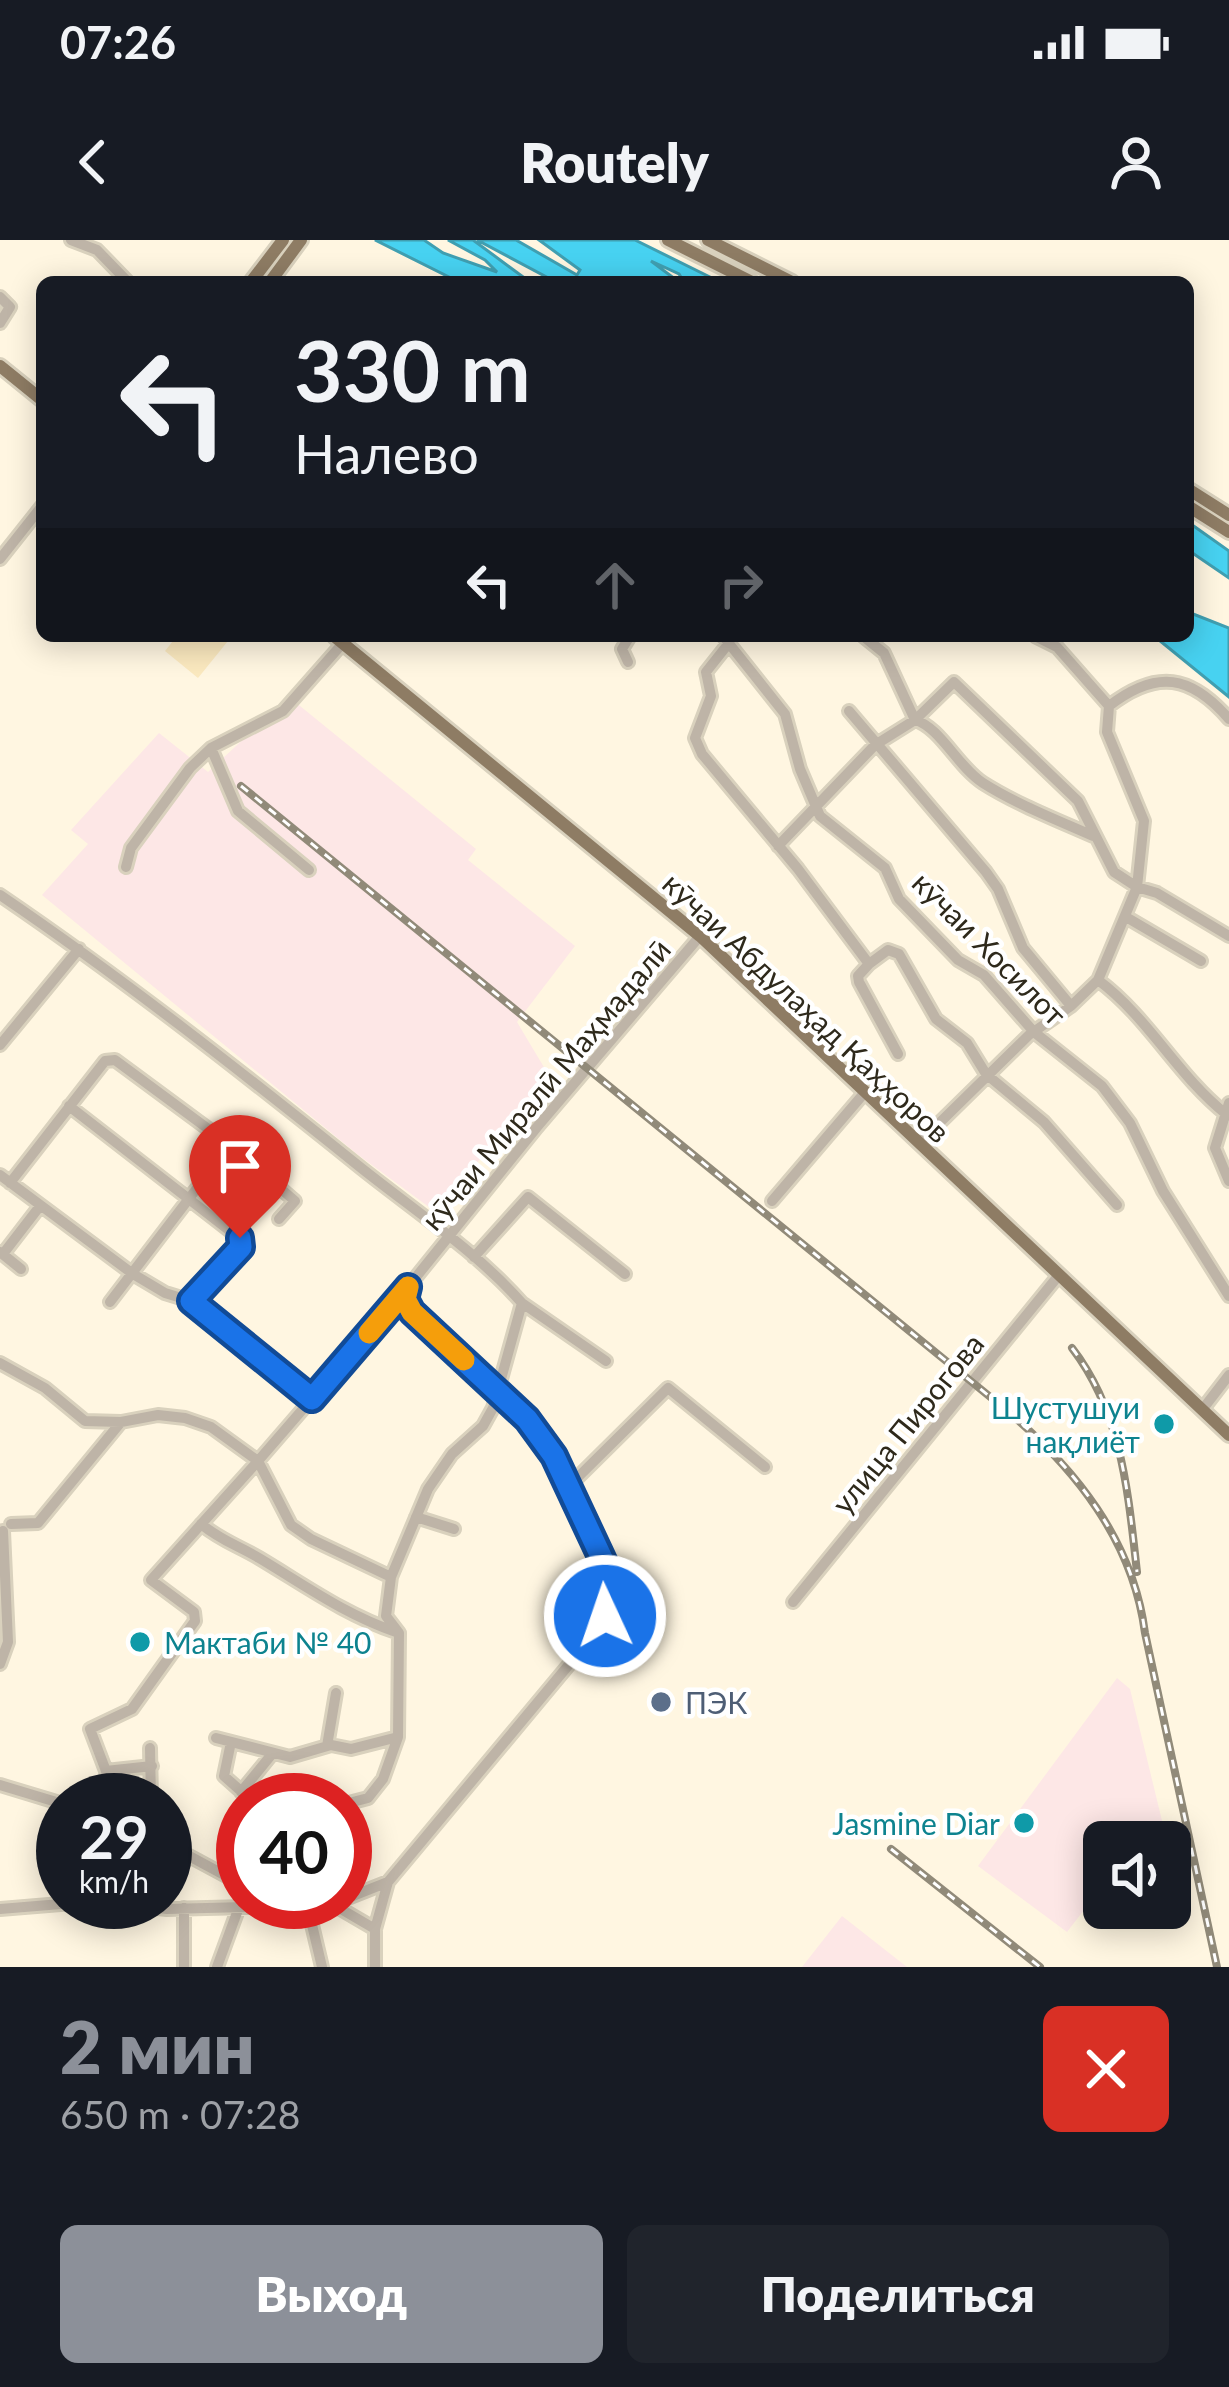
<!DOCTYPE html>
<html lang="ru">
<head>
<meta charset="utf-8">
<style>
	:root { --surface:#171b24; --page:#20242c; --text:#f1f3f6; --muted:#9ea1a6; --accent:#8c9099 }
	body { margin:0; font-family:Lato,sans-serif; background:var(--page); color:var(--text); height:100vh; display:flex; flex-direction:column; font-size:45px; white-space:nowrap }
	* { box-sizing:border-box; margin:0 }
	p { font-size:39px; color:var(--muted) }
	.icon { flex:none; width:66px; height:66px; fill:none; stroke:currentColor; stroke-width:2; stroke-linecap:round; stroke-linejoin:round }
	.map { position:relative; height:1727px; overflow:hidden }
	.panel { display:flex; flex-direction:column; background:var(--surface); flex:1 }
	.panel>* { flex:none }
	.guide { position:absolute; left:36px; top:36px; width:1158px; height:366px; border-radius:18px; box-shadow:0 6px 30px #0003; background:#171b24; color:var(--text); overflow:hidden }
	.tools { position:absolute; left:1083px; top:1581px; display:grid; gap:24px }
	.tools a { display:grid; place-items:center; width:108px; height:108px; border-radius:18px; background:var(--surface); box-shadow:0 6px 30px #0003; font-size:60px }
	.speed { position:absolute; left:36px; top:1533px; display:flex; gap:24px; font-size:60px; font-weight:700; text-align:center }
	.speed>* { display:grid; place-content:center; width:156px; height:156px; border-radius:50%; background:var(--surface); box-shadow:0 6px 30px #0003; line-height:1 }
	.speed small { font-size:30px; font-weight:400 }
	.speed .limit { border:18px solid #d22; background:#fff; color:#111 }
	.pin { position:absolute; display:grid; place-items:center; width:102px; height:102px; color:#fff; margin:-123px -51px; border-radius:50% 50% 50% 0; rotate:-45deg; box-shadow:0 0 12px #0007 }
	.pin .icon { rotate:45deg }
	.me { position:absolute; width:132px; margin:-66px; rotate:357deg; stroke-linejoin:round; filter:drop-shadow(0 0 9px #0008) }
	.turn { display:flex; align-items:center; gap:42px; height:252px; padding:0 60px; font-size:54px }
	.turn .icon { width:156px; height:156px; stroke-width:2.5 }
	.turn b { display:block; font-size:84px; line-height:102px }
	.lanes { display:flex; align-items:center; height:114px; padding:0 60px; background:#0003; justify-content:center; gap:60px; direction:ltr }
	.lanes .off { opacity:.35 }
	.round { display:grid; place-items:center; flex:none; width:126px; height:126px; border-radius:18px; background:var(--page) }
	.head { display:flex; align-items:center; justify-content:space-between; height:204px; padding:0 60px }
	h1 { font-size:72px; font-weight:800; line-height:90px; color:var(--accent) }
	.action { display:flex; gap:24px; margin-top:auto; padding:24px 60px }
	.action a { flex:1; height:138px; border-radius:18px; background:var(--accent); color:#fff; font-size:48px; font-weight:800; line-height:138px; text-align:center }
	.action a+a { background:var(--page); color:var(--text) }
	.status { display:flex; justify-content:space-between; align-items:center; height:84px; padding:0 60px; background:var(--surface); direction:ltr }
	.status svg { height:33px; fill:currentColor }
	header { display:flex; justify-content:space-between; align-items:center; height:156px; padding:0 60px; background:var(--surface); font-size:54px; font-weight:800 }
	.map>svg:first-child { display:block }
	.built { fill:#fbe9bf }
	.industrial { fill:#fde7e6 }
	.water { fill:#47d2f1; stroke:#409fb1; stroke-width:3 }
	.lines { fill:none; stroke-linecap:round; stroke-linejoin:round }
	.minor-casing { stroke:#d9d1bd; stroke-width:16 }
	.major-casing { stroke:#d9d1bd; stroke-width:18 }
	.minor { stroke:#beb4a7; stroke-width:10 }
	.major { stroke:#8e7c64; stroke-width:12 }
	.rail-casing { stroke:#918a79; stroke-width:8 }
	.rail { stroke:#fff; stroke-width:3; stroke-dasharray:9; stroke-linecap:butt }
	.route-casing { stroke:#114b97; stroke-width:30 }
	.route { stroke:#1a73e8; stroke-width:21 }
	.slow { stroke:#f59e0b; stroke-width:21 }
	.culture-dot { fill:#0f9aa8; stroke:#fff; stroke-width:4.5 }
	.service-dot { fill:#5c6f8a; stroke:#fff; stroke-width:4.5 }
	.labels { text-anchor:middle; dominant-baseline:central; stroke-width:9; stroke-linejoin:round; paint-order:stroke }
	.street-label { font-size:30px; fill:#2e291b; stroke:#fff }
	.culture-label { font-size:30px; fill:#0d838f; stroke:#fff; text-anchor:end }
	.service-label { font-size:30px; fill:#4e5e75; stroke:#fff; text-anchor:start }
</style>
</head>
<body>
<div class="status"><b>07:26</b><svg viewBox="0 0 49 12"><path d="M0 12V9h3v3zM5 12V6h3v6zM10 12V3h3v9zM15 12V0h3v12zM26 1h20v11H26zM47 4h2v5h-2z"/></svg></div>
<header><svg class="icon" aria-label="back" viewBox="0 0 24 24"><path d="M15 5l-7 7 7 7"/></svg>Routely<svg class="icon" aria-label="person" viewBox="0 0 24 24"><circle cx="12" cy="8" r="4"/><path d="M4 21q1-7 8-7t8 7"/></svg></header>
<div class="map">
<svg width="1229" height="1727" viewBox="0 0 1229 1727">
	<rect width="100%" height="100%" fill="#fff6e1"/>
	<path class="built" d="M 177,396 L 232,396 L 198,438 L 165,411 Z"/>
	<path class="industrial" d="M 289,457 L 476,609 L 468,620 L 575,706 L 517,782 L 548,834 L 437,973 L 357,914 L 42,655 L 88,604 L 71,590 L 159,493 L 208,532 Z
		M 1117,1438 L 1130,1449 L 1165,1593 L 1143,1602 L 1104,1602 L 1104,1644 L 1067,1692 L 978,1626 Z
		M 842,1676 L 907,1727 L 802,1727 Z"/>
	<path class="water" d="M 375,0 L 424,0 L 443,13 L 497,32 L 485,20 L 448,0 L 473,0 L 530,42 L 459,42 Z
		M 477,0 L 516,0 L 577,35 L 580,30 L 539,0 L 635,0 L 720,42 L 684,42 L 679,34 L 651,21 L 679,42 L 556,42 Z
		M 1188,282 L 1229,311 L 1229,338 L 1188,310 Z
		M 1188,372 L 1229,388 L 1229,457 L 1154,396 L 1188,396 Z"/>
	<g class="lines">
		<g class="minor-casing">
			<path id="minor" d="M 71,0 L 97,10 L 128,42
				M 0,57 L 10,67 L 0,83
				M 0,319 L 42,266
				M 723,396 L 785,474 L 800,529 L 820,576 L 885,628 L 899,659 L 958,720 L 984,735 L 1034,792 L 1102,846 L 1130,883 L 1163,951 L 1229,1056
				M 863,396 L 884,413 L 915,480 C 940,487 958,527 983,543 C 1016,564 1057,580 1093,596
				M 1035,396 L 1057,407 L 1109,466 L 1107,492 L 1144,581 L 1137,647 L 1157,653 L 1229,696
				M 729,403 L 706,432 L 711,456 L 695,498 L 702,514 L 798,629 L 869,724 L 858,736 L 859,742 L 898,814
				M 628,422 L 622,409 L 630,396
				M 1109,466 C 1157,429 1191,435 1229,479
				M 849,471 L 986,632 L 998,649 L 1023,708 L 1071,766
				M 211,508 L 238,571 L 309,630
				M 778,606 L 875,505 L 915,480 L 954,442 L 1078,561 L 1114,632 L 1137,647 L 1098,740 L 1071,766 L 1029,795 L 920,902
				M 126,627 L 131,608 L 190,528 L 211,508 L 283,471 L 343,403
				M 0,655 C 125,740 243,833 360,927 C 415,971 476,1011 522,1063 L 493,1168 L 483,1186 L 452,1214 L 428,1249 L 391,1337
				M 1126,677 L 1201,721
				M 869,724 L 888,710 L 899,714 L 936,779 L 967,803 L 986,834 L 1044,882 L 1117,965
				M 1098,740 C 1149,778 1177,835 1226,874
				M 0,805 L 79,709
				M 1229,863 L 1215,908 L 1229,941
				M 69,866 L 243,1001 L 241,1007 L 191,1061
				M 0,935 L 133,1034 L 165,1053 L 191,1061 L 312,1159
				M 10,943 L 105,821 L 115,820 L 230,905 L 295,961 L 279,979
				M 772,961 L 866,851
				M 0,1012 L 21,1029
				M 3,1014 L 40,966
				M 474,1017 L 528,957 L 625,1034
				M 110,1062 L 230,905
				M 522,1063 L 606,1121
				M 0,1123 L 45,1148 L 85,1181 L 121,1182 L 158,1175 L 185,1178 L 211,1187 L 258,1221 L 151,1340 L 194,1372 L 195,1381 L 132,1469 L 90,1489 L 106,1531 L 110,1560
				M 1202,1170 L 1229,1135
				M 569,1246 L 668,1148 L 765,1227
				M 416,1277 L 454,1289
				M 11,1284 L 38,1283 L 121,1182
				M 201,1284 C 222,1301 237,1305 259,1318 C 306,1346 344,1374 396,1392
				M 793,1362 L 1059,1035
				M 0,1424 L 8,1402 L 3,1291
				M 216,1498 L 290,1517 L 331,1505 L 351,1509 L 398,1497
				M 231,1502 L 224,1536 L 251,1560
				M 327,1506 L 336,1453
				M 150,1508 L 151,1560
				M 106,1531 L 152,1526
				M 0,1545 L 63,1564
				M 241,1552 L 272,1514
				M 345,1564 L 368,1558 L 383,1539 L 398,1497 L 399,1393 L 386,1376 L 391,1337 L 311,1299 L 291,1285 L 258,1221 L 406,1050
				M 165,1603 L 243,1645
				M 345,1659 L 388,1642
				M 103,1662 L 167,1669 L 287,1666
				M 284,1665 L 305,1668 L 340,1662
				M 334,1665 L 375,1689
				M 308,1668 L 322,1727
				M 0,1669 L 85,1662
				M 184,1727 L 184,1668
				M 217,1727 L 239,1667
				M 375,1727 L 375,1689 L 388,1642 L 587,1403 L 605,1377 L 610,1350 L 586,1280 L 554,1216 L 527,1179 L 412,1072 L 405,1059 L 408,1047 L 537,887 L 700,696"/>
		</g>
		<g class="major-casing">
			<path id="major" d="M 668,0 L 752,42
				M 708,0 L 792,42
				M 251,42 L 283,0
				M 270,42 L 301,0
				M 0,126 L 42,160
				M 1188,249 L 1229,275
				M 1188,266 L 1229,292
				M 334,396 L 700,696 L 1229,1195"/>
		</g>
		<use href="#minor" class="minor"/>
		<use href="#major" class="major"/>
		<g class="rail-casing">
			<path id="rail" d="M 241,546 L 1005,1169 C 1075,1228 1133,1300 1145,1393 L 1217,1727
				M 1072,1108 C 1122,1173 1128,1252 1137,1332
				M 891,1609 L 1040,1727"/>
		</g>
		<use href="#rail" class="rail"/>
	</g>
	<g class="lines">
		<g class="route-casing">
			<path id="route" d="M 240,998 L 241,1007 L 191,1061 L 312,1159 L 408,1047 L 405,1059 L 412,1072 L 527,1179 L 554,1216 L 606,1327 L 610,1350 L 605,1376"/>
		</g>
		<use href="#route" class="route"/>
		<path class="slow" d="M 369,1093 L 408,1047 L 405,1059 L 412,1072 L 464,1120"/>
	</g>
	<g class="culture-dot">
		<circle cx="1164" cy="1184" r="12"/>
		<circle cx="140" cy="1402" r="12"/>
		<circle cx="1024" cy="1583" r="12"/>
	</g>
	<circle class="service-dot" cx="661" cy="1462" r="12"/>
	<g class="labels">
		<g class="street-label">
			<text transform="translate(990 708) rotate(45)">кӯчаи Хосилот</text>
			<text transform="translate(807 767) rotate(43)">кӯчаи Абдулаҳад Қаҳҳоров</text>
			<text transform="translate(545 844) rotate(-50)">кӯчаи Миралӣ Маҳмадалӣ</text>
			<text transform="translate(907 1183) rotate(-51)">улица Пирогова</text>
		</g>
		<g class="culture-label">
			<text x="1140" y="1167">Шустушуи<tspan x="1140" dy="34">нақлиёт</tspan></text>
			<text x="164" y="1402" text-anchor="start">Мактаби № 40</text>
			<text x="1000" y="1583">Jasmine Diar</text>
		</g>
		<g class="service-label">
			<text x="685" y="1462">ПЭК</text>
		</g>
	</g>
</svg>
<div class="tools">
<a><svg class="icon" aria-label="sound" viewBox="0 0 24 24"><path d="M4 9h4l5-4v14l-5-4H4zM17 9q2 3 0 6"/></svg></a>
</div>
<div class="speed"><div>29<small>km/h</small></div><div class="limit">40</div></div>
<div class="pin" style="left:240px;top:998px;background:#d93025"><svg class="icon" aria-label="arrive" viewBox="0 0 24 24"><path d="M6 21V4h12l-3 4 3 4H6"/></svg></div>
<svg class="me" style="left:605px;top:1376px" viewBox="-20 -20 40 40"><circle r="17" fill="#1a73e8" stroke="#fff" stroke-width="3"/><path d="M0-11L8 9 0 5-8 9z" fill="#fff"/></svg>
<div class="guide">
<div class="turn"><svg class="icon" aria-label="left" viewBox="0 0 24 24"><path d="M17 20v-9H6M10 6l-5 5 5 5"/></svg><div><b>330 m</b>Налево</div></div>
<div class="lanes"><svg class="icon" aria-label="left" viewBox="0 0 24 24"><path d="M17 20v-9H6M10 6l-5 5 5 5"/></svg><svg class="icon off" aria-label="ahead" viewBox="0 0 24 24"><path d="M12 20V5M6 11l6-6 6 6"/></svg><svg class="icon off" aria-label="right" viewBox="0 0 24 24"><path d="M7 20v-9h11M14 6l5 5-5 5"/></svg></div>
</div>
</div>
<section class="panel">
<div class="head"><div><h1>2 мин</h1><p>650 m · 07:28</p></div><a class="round" style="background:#d93025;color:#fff"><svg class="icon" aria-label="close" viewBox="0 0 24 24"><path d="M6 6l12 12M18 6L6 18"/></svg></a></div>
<div class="action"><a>Выход</a><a>Поделиться</a></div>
</section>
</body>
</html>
